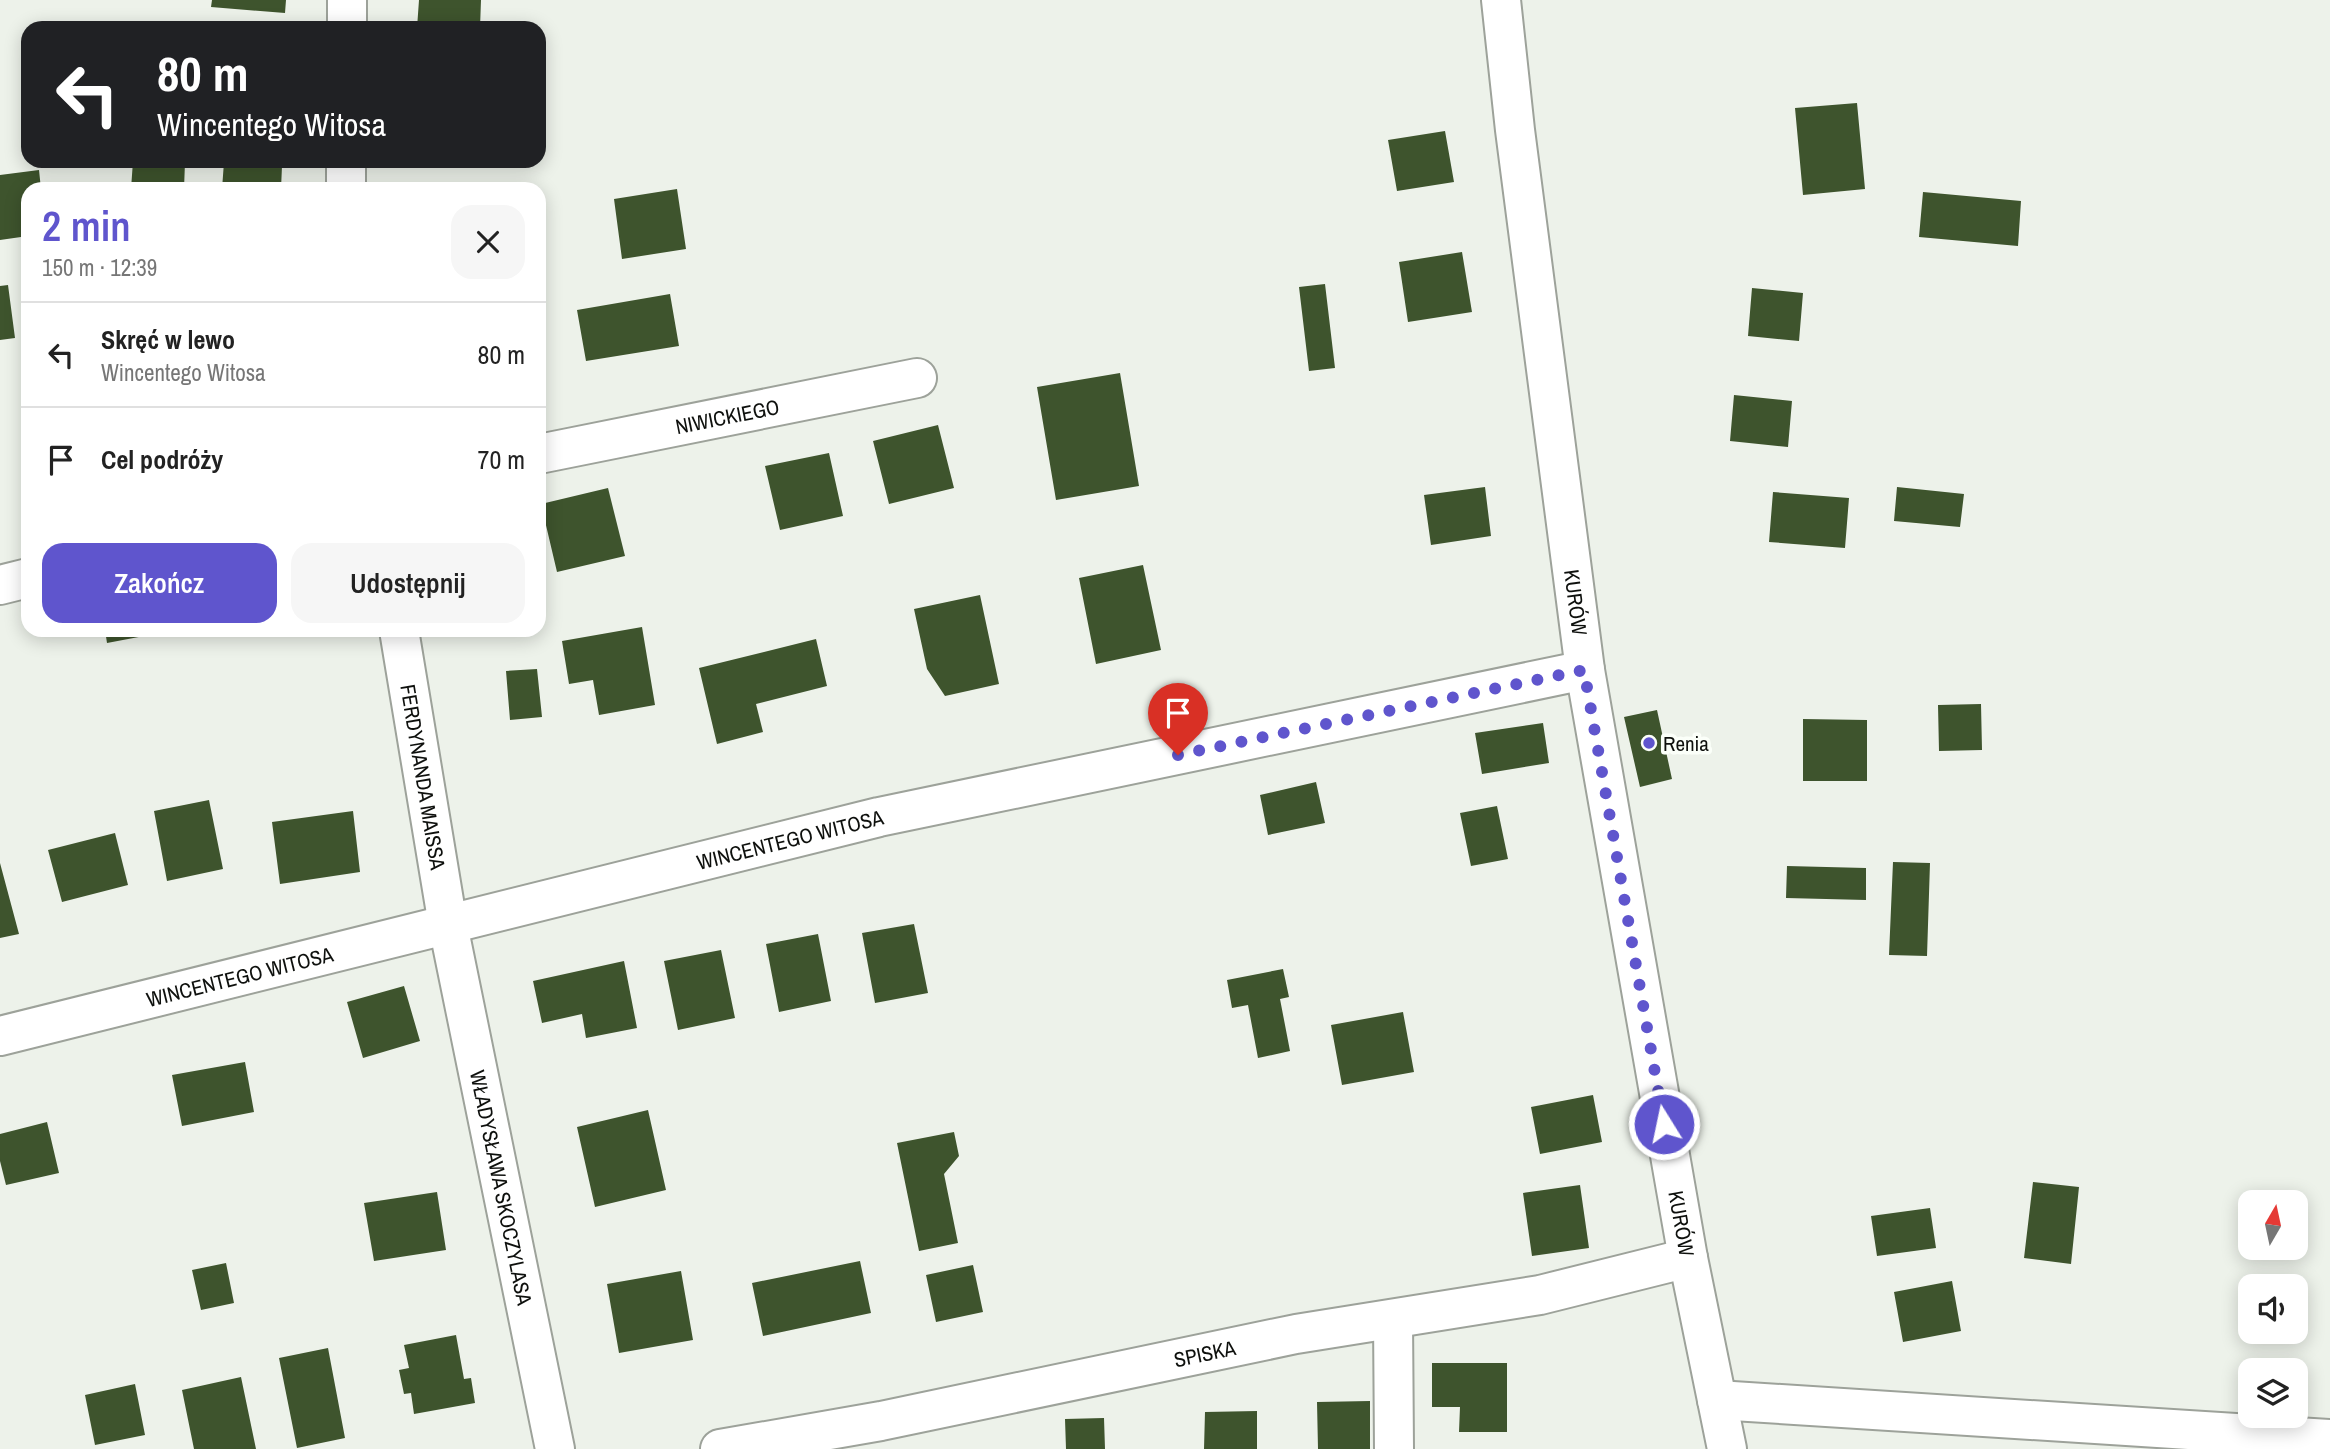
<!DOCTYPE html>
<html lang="pl">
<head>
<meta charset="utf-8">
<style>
	:root { --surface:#fff; --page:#f6f6f6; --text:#222; --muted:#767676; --line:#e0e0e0; --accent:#5f55cd }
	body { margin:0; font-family:"Archivo Narrow",sans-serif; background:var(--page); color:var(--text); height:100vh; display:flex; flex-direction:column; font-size:26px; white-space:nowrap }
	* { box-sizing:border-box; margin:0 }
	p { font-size:23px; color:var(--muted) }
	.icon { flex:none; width:38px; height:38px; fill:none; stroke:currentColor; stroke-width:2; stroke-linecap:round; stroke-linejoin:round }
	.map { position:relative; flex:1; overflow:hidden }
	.drawer { position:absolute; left:21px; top:182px; width:525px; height:455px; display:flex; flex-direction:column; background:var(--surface); border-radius:21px; box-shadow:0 4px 18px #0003 }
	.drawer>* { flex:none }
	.guide { position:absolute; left:21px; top:21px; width:525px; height:147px; border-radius:21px; box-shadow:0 4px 18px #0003; background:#202124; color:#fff; overflow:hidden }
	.needle { width:46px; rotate:9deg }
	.tools { position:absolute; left:2238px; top:1190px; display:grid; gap:14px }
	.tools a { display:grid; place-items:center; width:70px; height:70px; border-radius:14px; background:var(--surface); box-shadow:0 4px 18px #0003; font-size:35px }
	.pin { position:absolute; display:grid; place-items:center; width:60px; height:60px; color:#fff; margin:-72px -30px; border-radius:50% 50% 50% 0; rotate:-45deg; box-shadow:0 0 7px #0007 }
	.pin .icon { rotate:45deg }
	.me { position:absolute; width:77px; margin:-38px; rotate:350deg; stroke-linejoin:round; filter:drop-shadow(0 0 5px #0008) }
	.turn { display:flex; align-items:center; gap:24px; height:147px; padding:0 21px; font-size:32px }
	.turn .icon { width:91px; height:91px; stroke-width:2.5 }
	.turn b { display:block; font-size:49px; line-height:60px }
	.round { display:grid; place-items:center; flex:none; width:74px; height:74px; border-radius:21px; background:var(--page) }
	.summary { display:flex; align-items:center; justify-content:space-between; height:119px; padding:0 21px }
	h1 { font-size:42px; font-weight:600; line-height:52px; color:var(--accent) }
	.primary-button { display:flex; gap:14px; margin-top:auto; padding:14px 21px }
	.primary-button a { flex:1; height:80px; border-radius:21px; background:var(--accent); color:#fff; font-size:28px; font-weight:600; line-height:80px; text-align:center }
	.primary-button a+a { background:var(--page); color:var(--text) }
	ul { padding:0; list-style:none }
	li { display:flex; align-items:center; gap:21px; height:105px; padding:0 21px; border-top:2px solid var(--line) }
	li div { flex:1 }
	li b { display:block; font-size:26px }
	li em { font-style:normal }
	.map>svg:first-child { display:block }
	.building { fill:#3e542d }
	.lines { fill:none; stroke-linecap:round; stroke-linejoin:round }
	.minor-casing { stroke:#9da29a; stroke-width:42 }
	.minor { stroke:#fff; stroke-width:38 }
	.route { stroke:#5f55cd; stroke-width:12; stroke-dasharray:0 21.6 }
	.poi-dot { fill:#5f55cd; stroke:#fbfff9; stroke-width:2.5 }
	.labels { text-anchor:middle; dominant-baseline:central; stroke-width:7; stroke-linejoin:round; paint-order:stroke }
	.street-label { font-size:21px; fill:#0e100d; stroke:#fbfff9 }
	.poi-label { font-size:21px; fill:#0e100d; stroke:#fbfff9; text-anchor:start }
</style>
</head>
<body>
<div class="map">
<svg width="2330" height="1449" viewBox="0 0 2330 1449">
	<rect width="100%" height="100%" fill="#edf2ea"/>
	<path class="building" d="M 212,0 L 286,0 L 285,13 L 211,7 Z
		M 419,0 L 481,0 L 480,28 L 417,28 Z
		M 1857,103 L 1865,189 L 1803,195 L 1795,108 Z
		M 1445,131 L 1454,182 L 1397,191 L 1388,140 Z
		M 133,161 L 185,162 L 184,189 L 131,189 Z
		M 224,162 L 282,166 L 281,189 L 222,189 Z
		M 39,170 L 41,189 L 28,189 L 28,236 L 0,240 L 0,175 Z
		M 677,189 L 686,249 L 622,259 L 614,199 Z
		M 1923,192 L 2021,201 L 2018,246 L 1919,237 Z
		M 1462,252 L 1472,312 L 1408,322 L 1399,262 Z
		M 1325,284 L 1335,368 L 1309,371 L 1299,287 Z
		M 8,285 L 15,338 L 0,340 L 0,286 Z
		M 1752,288 L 1803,293 L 1799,341 L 1748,336 Z
		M 670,294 L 679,346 L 586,361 L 577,310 Z
		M 1120,373 L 1139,486 L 1056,500 L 1037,387 Z
		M 1734,395 L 1792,401 L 1788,447 L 1730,441 Z
		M 938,425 L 954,488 L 889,504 L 873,441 Z
		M 829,453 L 843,516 L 780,530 L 765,466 Z
		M 1485,487 L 1491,536 L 1431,545 L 1424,495 Z
		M 1897,487 L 1964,494 L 1960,527 L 1894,521 Z
		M 608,488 L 625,556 L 557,572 L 541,504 Z
		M 1773,492 L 1849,498 L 1845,548 L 1769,542 Z
		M 1143,565 L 1161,650 L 1096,664 L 1079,578 Z
		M 980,595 L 999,684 L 945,696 L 927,669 L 914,609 Z
		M 642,627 L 655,705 L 599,715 L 593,680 L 569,684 L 562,641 Z
		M 105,630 L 143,630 L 144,636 L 107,643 Z
		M 816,639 L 827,686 L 756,704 L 763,732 L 717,744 L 699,668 Z
		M 537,669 L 542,717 L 510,720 L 506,671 Z
		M 1981,704 L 1982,750 L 1939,751 L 1938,705 Z
		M 1657,710 L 1672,779 L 1640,787 L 1624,717 Z
		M 1803,719 L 1867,720 L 1867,781 L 1803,781 Z
		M 1543,723 L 1549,763 L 1482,774 L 1475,733 Z
		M 1316,782 L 1325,823 L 1268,835 L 1260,795 Z
		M 209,800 L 223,869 L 167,881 L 154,811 Z
		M 1497,806 L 1508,859 L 1471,866 L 1460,813 Z
		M 353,811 L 360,872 L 280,884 L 272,822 Z
		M 115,833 L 128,885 L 62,902 L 48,850 Z
		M 1893,862 L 1930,863 L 1927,956 L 1889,955 Z
		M 0,863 L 19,934 L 0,938 Z
		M 1787,866 L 1866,868 L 1866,900 L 1786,898 Z
		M 914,924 L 928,993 L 875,1003 L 862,933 Z
		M 818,934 L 831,1001 L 779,1012 L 766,944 Z
		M 721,950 L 735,1018 L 678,1030 L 664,961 Z
		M 624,961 L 637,1028 L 586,1038 L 582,1014 L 542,1023 L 533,981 Z
		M 1283,969 L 1289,997 L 1280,999 L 1290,1051 L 1258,1058 L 1248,1005 L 1232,1008 L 1227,980 Z
		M 404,986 L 420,1041 L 363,1058 L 347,1002 Z
		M 1403,1012 L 1414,1072 L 1342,1085 L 1331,1025 Z
		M 245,1062 L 254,1112 L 182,1126 L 172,1075 Z
		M 1593,1095 L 1602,1142 L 1540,1154 L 1531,1107 Z
		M 648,1110 L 666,1190 L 595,1207 L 577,1127 Z
		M 47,1122 L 59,1173 L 6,1185 L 0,1161 L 0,1134 Z
		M 954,1132 L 959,1156 L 944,1174 L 958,1243 L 919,1251 L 897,1143 Z
		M 2033,1182 L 2079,1187 L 2071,1264 L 2024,1258 Z
		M 1580,1185 L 1589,1248 L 1532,1256 L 1523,1193 Z
		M 437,1192 L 446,1250 L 374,1261 L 364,1203 Z
		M 1930,1208 L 1936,1248 L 1877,1256 L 1871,1216 Z
		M 860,1261 L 871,1313 L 763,1336 L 752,1283 Z
		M 226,1263 L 234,1303 L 201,1310 L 192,1270 Z
		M 973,1265 L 983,1312 L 936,1322 L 926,1275 Z
		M 681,1271 L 693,1340 L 619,1353 L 607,1284 Z
		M 1952,1281 L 1961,1331 L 1903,1342 L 1894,1292 Z
		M 456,1335 L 464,1379 L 471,1378 L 475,1403 L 414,1414 L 411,1393 L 404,1394 L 399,1370 L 409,1368 L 404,1345 Z
		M 328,1348 L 345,1438 L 297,1448 L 279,1358 Z
		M 1432,1363 L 1507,1363 L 1507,1432 L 1459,1432 L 1460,1407 L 1432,1407 Z
		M 241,1377 L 256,1449 L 194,1449 L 182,1390 Z
		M 135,1384 L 145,1435 L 95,1445 L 85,1395 Z
		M 1370,1401 L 1370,1449 L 1318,1449 L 1317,1402 Z
		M 1257,1411 L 1257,1449 L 1204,1449 L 1205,1412 Z
		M 1104,1418 L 1105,1449 L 1066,1449 L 1065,1419 Z"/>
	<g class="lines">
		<g class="minor-casing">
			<g id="minor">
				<path id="s1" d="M 1501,0 L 1515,130 L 1585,670 L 1688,1258 L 1727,1449"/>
				<path d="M 347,28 L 347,0"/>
				<path d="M 346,189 L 346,161"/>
				<path id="s2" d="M 539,454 L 917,378"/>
				<path d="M 0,585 L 28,578"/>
				<path id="s3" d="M 399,630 L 448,925 L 555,1449"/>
				<path id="s4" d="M 0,1036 L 879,817 L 1585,670"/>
				<path d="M 1393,1319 L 1394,1449"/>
				<path d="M 1717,1400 L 2330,1439"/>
				<path id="s5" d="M 720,1449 L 881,1421 L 1296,1334 L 1540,1295 L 1688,1258"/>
			</g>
		</g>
		<use href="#minor" class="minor"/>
	</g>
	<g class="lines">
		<path class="route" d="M 1178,755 L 1584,670 L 1664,1124"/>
	</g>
	<circle class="poi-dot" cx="1649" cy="743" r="7"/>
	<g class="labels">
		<g class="street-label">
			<text stroke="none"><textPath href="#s2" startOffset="192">NIWICKIEGO</textPath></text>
			<text stroke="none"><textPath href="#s1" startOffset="607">KURÓW</textPath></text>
			<text stroke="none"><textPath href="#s3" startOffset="149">FERDYNANDA MAISSA</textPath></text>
			<text stroke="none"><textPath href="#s4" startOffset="814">WINCENTEGO WITOSA</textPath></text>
			<text stroke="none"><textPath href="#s4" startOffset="247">WINCENTEGO WITOSA</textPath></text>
			<text stroke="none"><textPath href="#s3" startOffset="567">WŁADYSŁAWA SKOCZYLASA</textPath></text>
			<text stroke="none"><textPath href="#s1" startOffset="1237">KURÓW</textPath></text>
			<text stroke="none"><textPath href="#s5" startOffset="494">SPISKA</textPath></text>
		</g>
		<g class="poi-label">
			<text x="1663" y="743">Renia</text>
		</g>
	</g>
</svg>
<div class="tools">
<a><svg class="needle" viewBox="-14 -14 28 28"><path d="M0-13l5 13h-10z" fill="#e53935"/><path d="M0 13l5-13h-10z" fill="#767676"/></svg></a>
<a><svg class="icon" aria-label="sound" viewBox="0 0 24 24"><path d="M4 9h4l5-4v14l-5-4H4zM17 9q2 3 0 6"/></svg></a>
<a><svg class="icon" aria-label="layers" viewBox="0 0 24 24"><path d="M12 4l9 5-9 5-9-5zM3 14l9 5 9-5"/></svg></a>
</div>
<div class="pin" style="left:1178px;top:755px;background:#d93025"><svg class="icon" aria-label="arrive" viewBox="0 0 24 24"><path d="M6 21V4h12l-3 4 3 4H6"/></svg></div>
<svg class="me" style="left:1664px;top:1124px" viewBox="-20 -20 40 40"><circle r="17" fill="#5f55cd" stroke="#fff" stroke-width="3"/><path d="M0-11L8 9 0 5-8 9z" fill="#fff"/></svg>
<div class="guide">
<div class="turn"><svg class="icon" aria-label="left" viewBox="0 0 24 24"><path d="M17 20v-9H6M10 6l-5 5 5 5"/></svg><div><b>80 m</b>Wincentego Witosa</div></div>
</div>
<section class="drawer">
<div class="summary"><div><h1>2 min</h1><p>150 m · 12:39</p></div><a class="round"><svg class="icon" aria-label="close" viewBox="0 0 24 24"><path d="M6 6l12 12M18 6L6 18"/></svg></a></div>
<ul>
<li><svg class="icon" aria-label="left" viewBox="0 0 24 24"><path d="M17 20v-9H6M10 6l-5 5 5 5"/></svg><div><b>Skręć w lewo</b><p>Wincentego Witosa</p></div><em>80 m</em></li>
<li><svg class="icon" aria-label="arrive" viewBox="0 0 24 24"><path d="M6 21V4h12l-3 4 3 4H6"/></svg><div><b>Cel podróży</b></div><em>70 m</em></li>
</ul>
<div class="primary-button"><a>Zakończ</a><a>Udostępnij</a></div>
</section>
</div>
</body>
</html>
